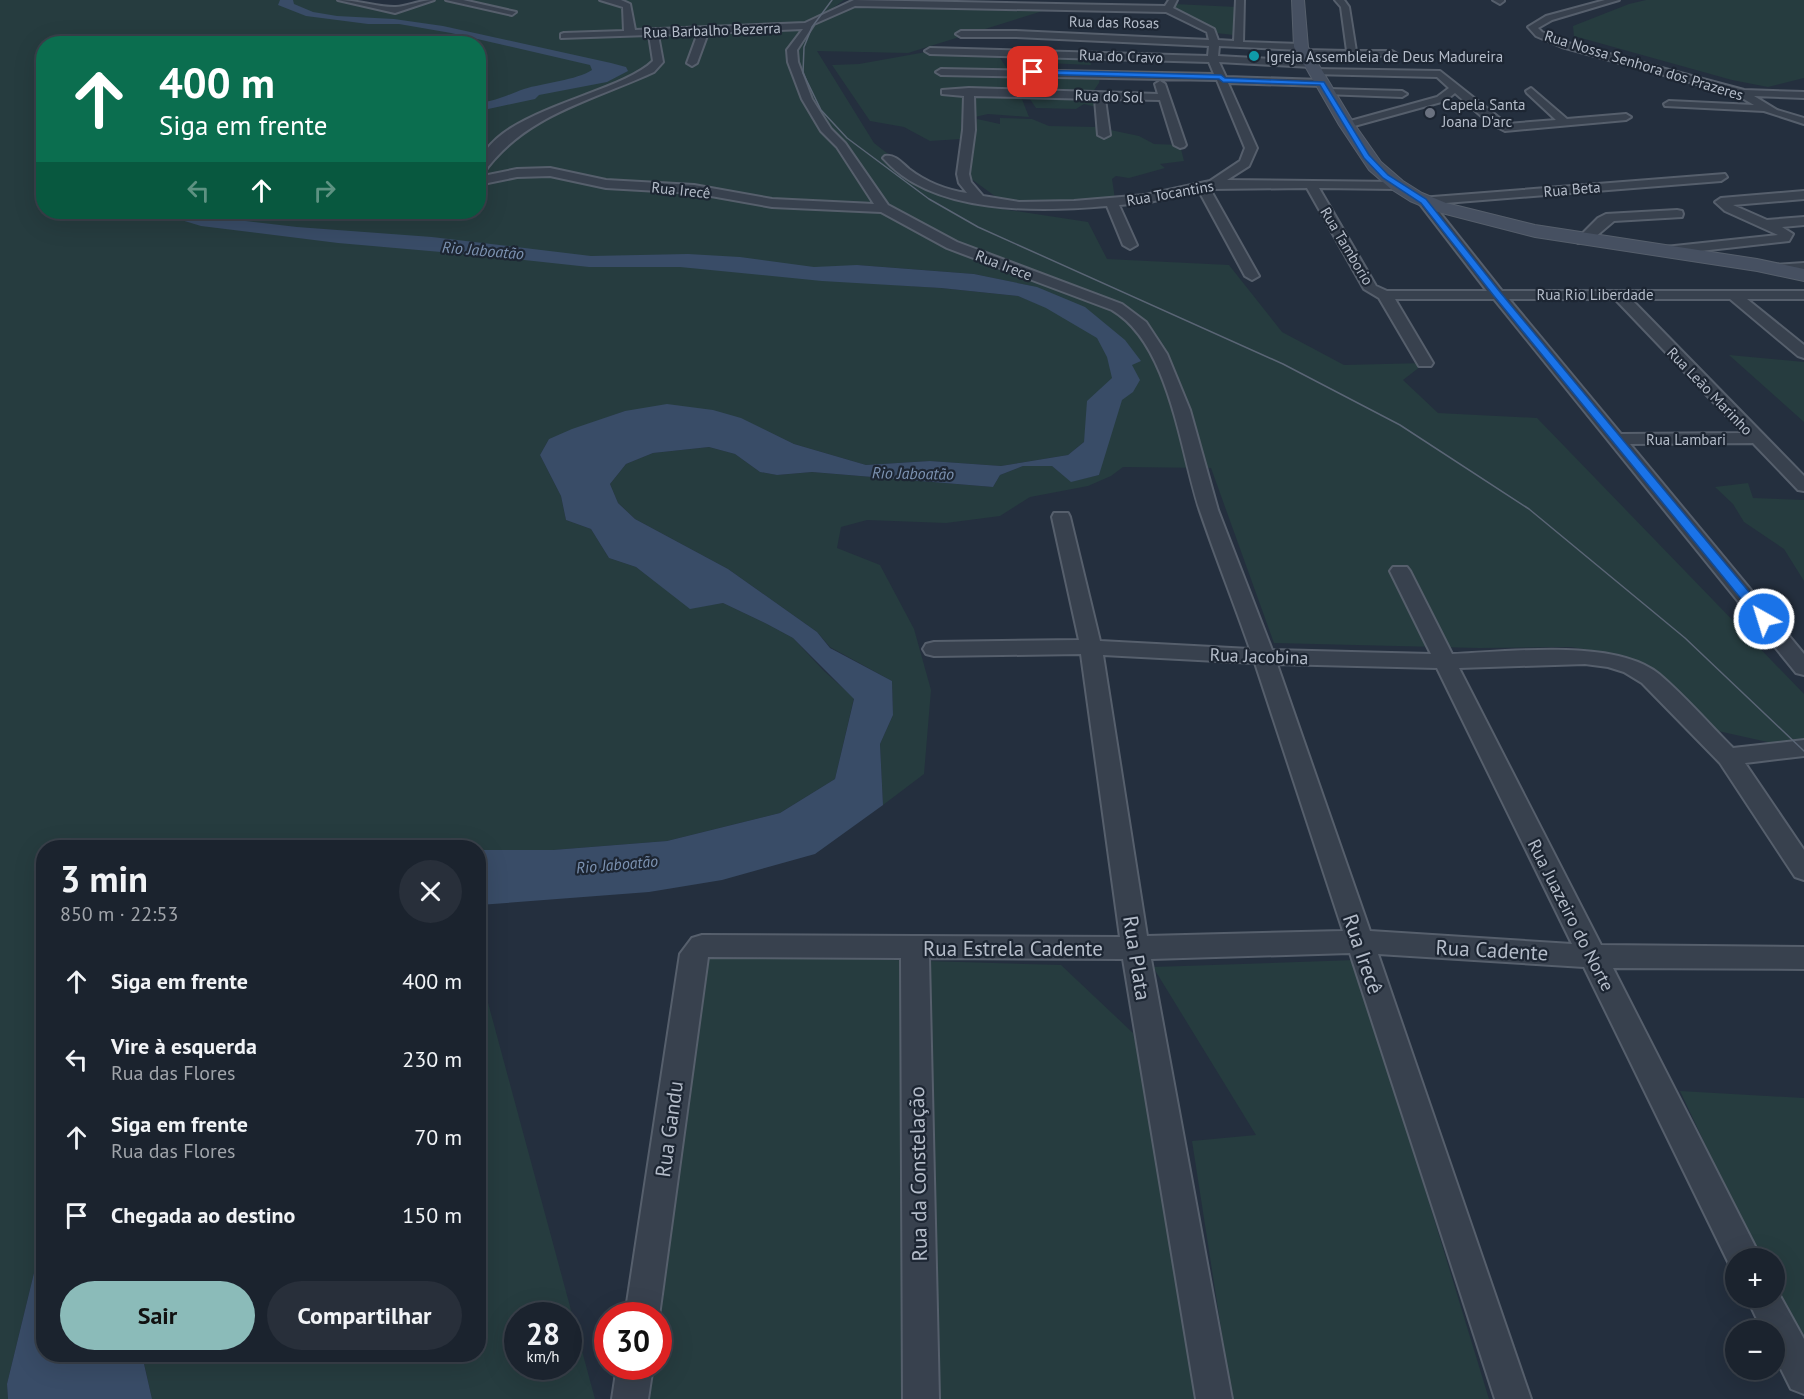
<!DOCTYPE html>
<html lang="pt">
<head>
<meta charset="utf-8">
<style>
	:root { --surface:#1b232e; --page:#282f3a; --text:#f1f3f6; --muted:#a0a4aa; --line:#39404a; --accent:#8bbbb9 }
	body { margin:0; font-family:"PT Sans",sans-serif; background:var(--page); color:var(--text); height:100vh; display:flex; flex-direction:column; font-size:22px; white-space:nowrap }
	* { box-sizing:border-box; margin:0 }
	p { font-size:20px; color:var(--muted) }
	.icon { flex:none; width:33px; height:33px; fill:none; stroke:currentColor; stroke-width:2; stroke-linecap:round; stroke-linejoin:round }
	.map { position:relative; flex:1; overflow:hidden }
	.sheet { position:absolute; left:36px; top:840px; width:450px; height:522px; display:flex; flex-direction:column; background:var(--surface); border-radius:24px; box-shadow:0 6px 24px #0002,0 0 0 2px var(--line) }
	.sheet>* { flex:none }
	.banner { position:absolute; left:36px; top:36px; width:450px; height:183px; border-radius:24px; box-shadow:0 6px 24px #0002,0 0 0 2px var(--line); background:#0b6e4f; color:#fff; overflow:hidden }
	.fabs { position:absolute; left:1725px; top:1248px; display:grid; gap:12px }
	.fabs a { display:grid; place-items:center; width:60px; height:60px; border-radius:50%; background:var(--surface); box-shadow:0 6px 24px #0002,0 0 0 2px var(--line); font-size:30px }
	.speed { position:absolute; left:504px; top:1302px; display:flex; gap:12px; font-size:30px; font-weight:700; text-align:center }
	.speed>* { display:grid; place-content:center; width:78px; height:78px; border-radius:50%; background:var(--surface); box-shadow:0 6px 24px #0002,0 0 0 2px var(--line); line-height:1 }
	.speed small { font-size:15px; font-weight:400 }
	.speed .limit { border:9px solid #d22; background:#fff; color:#111 }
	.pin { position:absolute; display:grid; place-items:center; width:51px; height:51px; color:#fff; margin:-26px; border-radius:12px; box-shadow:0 3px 9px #0006 }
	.me { position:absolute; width:66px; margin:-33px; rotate:321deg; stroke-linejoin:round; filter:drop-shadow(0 0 4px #0008) }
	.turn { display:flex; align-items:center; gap:21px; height:126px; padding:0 24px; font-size:27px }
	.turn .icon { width:78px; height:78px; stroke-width:2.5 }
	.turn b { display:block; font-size:42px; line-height:51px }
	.lanes { display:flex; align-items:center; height:57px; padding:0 24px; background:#0003; justify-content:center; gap:30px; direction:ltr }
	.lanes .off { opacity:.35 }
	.round { display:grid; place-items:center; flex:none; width:63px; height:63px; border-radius:32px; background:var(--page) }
	.headline { display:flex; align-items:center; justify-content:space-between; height:102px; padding:0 24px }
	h1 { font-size:36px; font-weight:700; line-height:45px }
	.button { display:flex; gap:12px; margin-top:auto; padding:12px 24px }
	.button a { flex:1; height:69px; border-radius:36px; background:var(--accent); color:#111; font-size:24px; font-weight:700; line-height:69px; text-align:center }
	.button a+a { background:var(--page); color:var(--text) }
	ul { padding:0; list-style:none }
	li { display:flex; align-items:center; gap:18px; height:78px; padding:0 24px }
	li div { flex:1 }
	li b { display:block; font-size:22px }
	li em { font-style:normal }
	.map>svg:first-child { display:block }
	.green { fill:#263c3f; fill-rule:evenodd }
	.water { fill:#394c67 }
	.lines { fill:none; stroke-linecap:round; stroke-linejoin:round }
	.street-casing { stroke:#565f6c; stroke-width:4 }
	.secondary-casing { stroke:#565f6c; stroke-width:2 }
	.street { fill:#38414e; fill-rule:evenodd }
	.secondary { fill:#465061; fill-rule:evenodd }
	.tram { stroke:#5a6575; stroke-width:1.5 }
	.route { fill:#1a73e8; stroke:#114b97; stroke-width:1.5 }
	.culture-dot { fill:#0f9aa8; stroke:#1d2633; stroke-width:2 }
	.worship-dot { fill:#6b7280; stroke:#1d2633; stroke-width:2 }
	.labels { text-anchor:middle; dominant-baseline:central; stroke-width:4.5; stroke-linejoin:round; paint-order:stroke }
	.far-street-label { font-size:15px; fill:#b4bcc9; stroke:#1d2633 }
	.far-poi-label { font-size:15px; fill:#b4bcc9; stroke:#1d2633; text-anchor:start }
	.far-water-label { font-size:16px; font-style:italic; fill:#7c92b1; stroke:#1d2633 }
	.street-label { font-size:18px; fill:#b4bcc9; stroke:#1d2633 }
	.near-street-label { font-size:21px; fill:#b4bcc9; stroke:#1d2633 }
</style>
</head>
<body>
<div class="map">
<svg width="1804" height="1399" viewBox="0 0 1804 1399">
	<rect width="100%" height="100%" fill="#242f3e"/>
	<path class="green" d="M 0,0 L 344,0 L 398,11 L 434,0 L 844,0 L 833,8 L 1046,10 L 908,53 L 817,51 L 874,143 L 915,175 L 969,204 L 1088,222 L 1107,259 L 1229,265 L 1282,332 L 1344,365 L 1425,363 L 1403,380 L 1438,413 L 1537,418 L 1804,694 L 1804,740 L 1772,743 L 1709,729 L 1626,656 L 1571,647 L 1479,648 L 1274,643 L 1211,468 L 1123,467 L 1111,476 L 1088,486 L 1030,497 L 1000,516 L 946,523 L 867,520 L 841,527 L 837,548 L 880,565 L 914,629 L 931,690 L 924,774 L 883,805 L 880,744 L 893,715 L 892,681 L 830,647 L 817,632 L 728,569 L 635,519 L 618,503 L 610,484 L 626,464 L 653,453 L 709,447 L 735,454 L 760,472 L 777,475 L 812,472 L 993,487 L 1000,475 L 1023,466 L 1052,466 L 1071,481 L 1099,475 L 1101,467 L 1086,428 L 1084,442 L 1068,455 L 1001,466 L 930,461 L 866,465 L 794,444 L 740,418 L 625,411 L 549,439 L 540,455 L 561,496 L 566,520 L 591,529 L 609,558 L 636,567 L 690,608 L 723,603 L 767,624 L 793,638 L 824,671 L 854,698 L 835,779 L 780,813 L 667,841 L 553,850 L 479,850 L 478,848 L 44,848 L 43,1236 L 7,1384 L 8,1399 L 0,1399 ZM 44,44 L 478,44 L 478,212 L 44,212 ZM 857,265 L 974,274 L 1031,286 L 1038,304 L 1018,296 L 941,288 L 824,280 Z
		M 1646,0 L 1804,0 L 1804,78 L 1768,87 L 1732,80 L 1574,36 L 1573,26 L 1629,4 Z
		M 1174,4 L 1237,7 L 1234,35 L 1216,33 L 1174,10 Z
		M 926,52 L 996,52 L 1014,79 L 1029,117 L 988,114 L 961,120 L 961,139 L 930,141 L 904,127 L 870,121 L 832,65 L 859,64 Z
		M 1021,52 L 1089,57 L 1091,65 L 1047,63 L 1044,71 L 1100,77 L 1099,83 L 1088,99 L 1100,99 L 1096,107 L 1084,104 L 1076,109 L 1036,108 L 1025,92 Z
		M 1000,118 L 1032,119 L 1049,126 L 1096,127 L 1139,136 L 1154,144 L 1180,145 L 1184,161 L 1160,164 L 1165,168 L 1129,178 L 1116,176 L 1112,179 L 1115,199 L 1037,203 L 999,199 L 970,178 L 977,119 L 1000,124 Z
		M 1729,355 L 1804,362 L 1804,422 Z
		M 1748,483 L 1753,498 L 1804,500 L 1804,581 L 1784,549 L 1744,522 L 1733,504 L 1715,487 Z
		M 694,954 L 1061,965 L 1133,1033 L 1212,1399 L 649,1399 L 652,1367 L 658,1366 L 658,1316 Z
		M 1355,960 L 1489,1399 L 1232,1399 L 1192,1141 L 1256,1135 L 1153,967 Z
		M 479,995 L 487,999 L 595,1399 L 152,1399 L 142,1354 L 478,1354 ZM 518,1316 L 568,1316 L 568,1366 L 518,1366 Z
		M 1680,1091 L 1804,1098 L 1804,1364 L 1775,1296 L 1774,1258 L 1759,1258 Z"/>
	<path class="water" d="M 280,0 L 293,0 L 294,4 L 313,12 L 337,16 L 394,19 L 443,26 L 611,63 L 626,67 L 628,71 L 607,82 L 539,95 L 535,99 L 479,111 L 479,103 C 497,101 507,95 524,89 C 543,83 577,80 592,70 L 590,65 L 451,33 L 399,24 L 368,24 L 306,16 L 278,5 Z
		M 171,212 L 198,212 L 212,217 L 297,227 L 432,237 L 591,256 L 688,254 L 740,257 L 814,267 L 857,265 L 974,274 L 1037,287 L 1085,307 L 1125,340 L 1141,361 L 1132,365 L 1140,380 L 1133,392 L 1122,400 L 1099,475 L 1071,482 L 1052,466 L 1023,466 L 1000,475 L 993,487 L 812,472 L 777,475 L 760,472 L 735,454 L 709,447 L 653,453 L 626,464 L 610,484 L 618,503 L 635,519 L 728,569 L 817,632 L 830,648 L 892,681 L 893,715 L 880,744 L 883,805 L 815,854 L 722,880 L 649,892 L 479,905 L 479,850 L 553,850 L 667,841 L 780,813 L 835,779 L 854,699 L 793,638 L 767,624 L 723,603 L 690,609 L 636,567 L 609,558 L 591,529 L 566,520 L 561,496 L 540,455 L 549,439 L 572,429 L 625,411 L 667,404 L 713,410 L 741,418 L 794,444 L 866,465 L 930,461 L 1001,466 L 1068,455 L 1084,442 L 1087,401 L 1112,378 L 1107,357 L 1097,338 L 1046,308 L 1018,296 L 941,288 L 822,281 L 680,267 L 589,267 L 487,256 L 338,243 L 201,226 L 168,216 Z
		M 43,1236 L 44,1354 L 142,1355 L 152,1399 L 8,1399 L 7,1384 Z"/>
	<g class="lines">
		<g class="street-casing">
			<path id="street" d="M 338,0 C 356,0 382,8 396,7 C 409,6 420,0 434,0 L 395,13 Z
				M 446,0 L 463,0 L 516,12 L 512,15 Z
				M 600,0 L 621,0 L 630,4 L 635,30 L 805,23 L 854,0 L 1165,6 L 1169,0 L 1177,0 L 1173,8 L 1214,29 L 1218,40 L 1234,41 L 1236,0 L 1244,0 L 1243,42 L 1301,44 L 1306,47 L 1301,50 L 1219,46 L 1218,56 L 1311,61 L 1316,64 L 1311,67 L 1219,62 L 1226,77 L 1322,80 L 1327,83 L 1322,86 L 1228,83 L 1257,148 L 1249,166 L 1227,180 L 1401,182 L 1401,188 L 1397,189 L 1319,188 L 1376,286 L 1387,291 L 1487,291 L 1420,204 L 1418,201 L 1420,198 L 1725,174 L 1727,177 L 1721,181 L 1433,204 L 1502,291 L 1804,291 L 1804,299 L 1747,299 L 1804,345 L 1804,358 L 1798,356 L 1730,299 L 1631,299 L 1804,476 L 1804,491 L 1798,490 L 1753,443 L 1630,444 L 1804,654 L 1804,675 L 1796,673 L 1494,299 L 1395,299 L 1433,363 L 1431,366 L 1419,366 L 1379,298 L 1364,289 L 1307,188 L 1210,189 L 1259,276 L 1252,280 L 1245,276 L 1199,191 L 1145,203 L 1119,205 L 1137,245 L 1130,249 L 1123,245 L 1107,206 C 1039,212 932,215 883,158 L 885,156 C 895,154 902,163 909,169 C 926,182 946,190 967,193 L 959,183 L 957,174 L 963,130 L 964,96 L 942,94 L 942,90 L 969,88 L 1158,94 L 1155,84 L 1160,81 L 1165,84 L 1186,145 L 1184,147 L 1180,148 L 1174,145 L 1160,100 L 1105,99 L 1110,135 L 1104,138 L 1098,135 L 1095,99 L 974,96 L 975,130 L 969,174 L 971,182 L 983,196 L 1019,202 L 1074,201 L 1145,195 L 1210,181 L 1240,161 L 1245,148 L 1217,80 L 941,75 L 936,72 L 941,69 L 1214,74 L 1209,62 L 930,54 L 925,51 L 930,48 L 1208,56 L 1209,46 L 1016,37 L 961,37 L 956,34 L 961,31 L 1016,31 L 1209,40 L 1207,32 L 1166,12 L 855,6 L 814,24 L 797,50 L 798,62 L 812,99 L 831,129 L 845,143 L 888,205 L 957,242 L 1122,304 L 1146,322 L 1167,354 L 1190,410 L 1218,510 L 1272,650 L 1431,654 L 1390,571 L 1393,567 L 1407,567 L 1410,571 L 1452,654 C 1507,652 1615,638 1659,674 C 1685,696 1709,724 1733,748 L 1804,740 L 1804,756 L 1745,763 L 1804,850 L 1804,880 L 1795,877 L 1720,763 L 1642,683 L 1624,672 L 1608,667 L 1585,664 L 1459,668 L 1601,945 L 1804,947 L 1804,969 L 1613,968 L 1761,1258 L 1736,1258 L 1736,1271 L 1732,1270 L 1584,967 L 1378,954 L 1531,1399 L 1495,1399 L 1350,953 L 1151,959 L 1232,1399 L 1196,1399 L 1123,959 L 929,958 L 939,1399 L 903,1399 L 901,958 L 708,957 L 659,1316 L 658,1318 L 658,1316 L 625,1316 L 680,954 L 692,938 L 702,935 L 1120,937 L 1081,654 L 934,656 L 926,654 L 923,649 L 926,644 L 934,642 L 1079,640 L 1052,517 L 1054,513 L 1068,513 L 1070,517 L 1100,641 L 1250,649 C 1234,603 1216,558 1200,511 C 1180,451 1170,344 1112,310 L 947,248 L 881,212 L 772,207 L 694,193 L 606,188 L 550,176 L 517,177 L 478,185 L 478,177 L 517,169 L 550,168 L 606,180 L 694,185 L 772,199 L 874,204 L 837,147 L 821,131 L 802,99 L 788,62 L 787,50 L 803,29 L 708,33 L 697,63 L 692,66 L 687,63 L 698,33 L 658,35 L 663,62 L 654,72 C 591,101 523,115 482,175 L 478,175 C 478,112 617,97 653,61 L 649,35 L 561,38 L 561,34 L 564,33 L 624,31 L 623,7 ZM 1509,299 L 1615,299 L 1743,433 L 1621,434 ZM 1103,655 L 1255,663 L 1343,931 L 1147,936 ZM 1277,664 L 1437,668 L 1572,944 L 1370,931 Z
				M 1335,0 L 1344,0 L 1349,7 L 1356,51 L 1392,51 L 1397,54 L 1395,56 L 1303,55 L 1301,53 L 1306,50 L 1347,51 L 1341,7 Z
				M 1493,0 L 1504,0 L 1504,1 L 1500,4 Z
				M 1605,0 L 1619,0 L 1552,20 L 1538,28 L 1542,32 L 1568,43 L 1744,90 L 1804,92 L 1804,98 L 1754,96 L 1777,110 L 1804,118 L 1804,124 L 1764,111 L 1665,106 L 1664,104 L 1669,101 L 1754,105 L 1737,95 L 1562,47 L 1536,36 L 1528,27 L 1546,16 Z
				M 1315,69 L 1440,71 L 1507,124 L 1556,120 L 1527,93 L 1526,91 L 1531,88 L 1567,119 L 1626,114 L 1631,117 L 1626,120 L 1505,131 L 1488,122 L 1455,93 L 1445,101 L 1347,128 L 1341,125 L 1343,123 L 1437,97 L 1449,88 L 1437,77 L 1311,74 L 1310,72 Z
				M 1328,89 L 1402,91 L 1407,94 L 1402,97 L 1324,94 L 1324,90 Z
				M 1804,191 L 1804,199 L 1733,205 L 1767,220 L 1804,217 L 1804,225 L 1782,227 L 1793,234 L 1789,241 L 1665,255 L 1658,251 L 1665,247 L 1778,235 L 1725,211 L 1715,202 L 1721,198 Z
				M 1677,210 L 1682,211 L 1683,214 L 1682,217 L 1614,221 L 1588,243 L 1578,243 L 1576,240 L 1598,218 L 1606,214 Z
				M 1804,263 L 1804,271 L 1774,273 L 1767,269 L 1774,265 Z
				M 1774,1285 L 1804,1339 L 1804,1394 L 1791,1389 L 1774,1355 L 1774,1330 L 1762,1330 L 1747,1298 L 1774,1298 Z
				M 617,1366 L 653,1366 L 648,1399 L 612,1399 Z"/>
		</g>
		<g class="secondary-casing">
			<path id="secondary" d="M 1292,0 L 1304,0 L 1308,47 L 1355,125 L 1381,162 L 1403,181 L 1422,193 L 1446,203 L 1535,225 L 1757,259 L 1804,269 L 1804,281 L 1757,271 L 1535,237 L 1434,211 L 1410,201 L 1391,189 L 1369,170 L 1339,125 L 1294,47 Z"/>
		</g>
		<use href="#street" class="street"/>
		<use href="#secondary" class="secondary"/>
		<path class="tram" d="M 832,0 L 812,27 L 804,47 L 803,73 L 821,110 L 847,138 L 929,199 L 978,227 L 1283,364 L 1400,425 L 1529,509 L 1685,638 L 1804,751"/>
	</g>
	<path class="route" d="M 1033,70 L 1221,75 L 1225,78 L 1324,82 L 1369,155 L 1388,175 L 1426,199 L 1500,292 L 1769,616 L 1771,619 L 1769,622 L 1760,622 L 1494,296 L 1421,203 L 1383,178 L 1364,158 L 1320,85 L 1223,82 L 1219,79 L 1031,74 Z"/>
	<circle class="culture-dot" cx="1254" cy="56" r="6"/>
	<circle class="worship-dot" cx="1430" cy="113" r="6"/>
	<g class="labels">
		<g class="far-street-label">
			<text transform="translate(1114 22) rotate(1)">Rua das Rosas</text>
			<text transform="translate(712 30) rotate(-2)">Rua Barbalho Bezerra</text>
			<text transform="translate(1121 56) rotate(2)">Rua do Cravo</text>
			<text transform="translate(1644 65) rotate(17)">Rua Nossa Senhora dos Prazeres</text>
			<text transform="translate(1109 96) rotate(2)">Rua do Sol</text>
			<text transform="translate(1572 189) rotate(-5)">Rua Beta</text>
			<text transform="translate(681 190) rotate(6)">Rua Irecê</text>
			<text transform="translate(1170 193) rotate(-10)">Rua Tocantins</text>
			<text transform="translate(1347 246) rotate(59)">Rua Tamborio</text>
			<text transform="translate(1004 265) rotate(21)">Rua Irece</text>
			<text x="1595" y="294">Rua Rio Liberdade</text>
			<text transform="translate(1710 391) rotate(46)">Rua Leão Marinho</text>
			<text x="1686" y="439">Rua Lambari</text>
		</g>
		<g class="far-poi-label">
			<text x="1266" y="56">Igreja Assembleia de Deus Madureira</text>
			<text x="1442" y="104">Capela Santa<tspan x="1442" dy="17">Joana D'arc</tspan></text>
		</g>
		<g class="far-water-label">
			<text transform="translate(483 250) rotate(5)">Rio Jaboatão</text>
			<text transform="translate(913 473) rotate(1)">Rio Jaboatão</text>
			<text transform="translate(617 864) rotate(-5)">Rio Jaboatão</text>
		</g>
		<g class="street-label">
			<text transform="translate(1259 656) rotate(2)">Rua Jacobina</text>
			<text transform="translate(1571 915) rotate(63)">Rua Juazeiro do Norte</text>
		</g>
		<g class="near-street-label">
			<text x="1013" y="948">Rua Estrela Cadente</text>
			<text transform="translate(1492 950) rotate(3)">Rua Cadente</text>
			<text transform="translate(1363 954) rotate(71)">Rua Irecê</text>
			<text transform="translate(1137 958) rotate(81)">Rua Plata</text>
			<text transform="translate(669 1129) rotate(-82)">Rua Gandu</text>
			<text transform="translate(918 1174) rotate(-91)">Rua da Constelação</text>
		</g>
	</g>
</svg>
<div class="fabs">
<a>+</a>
<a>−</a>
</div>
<div class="speed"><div>28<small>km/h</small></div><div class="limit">30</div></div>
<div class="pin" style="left:1033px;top:72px;background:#d93025"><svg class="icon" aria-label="arrive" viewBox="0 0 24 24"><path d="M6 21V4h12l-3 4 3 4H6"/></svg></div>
<svg class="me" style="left:1764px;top:619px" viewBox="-20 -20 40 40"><circle r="17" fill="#1a73e8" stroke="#fff" stroke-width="3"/><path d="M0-11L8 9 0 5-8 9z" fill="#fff"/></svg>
<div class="banner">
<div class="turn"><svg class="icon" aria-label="ahead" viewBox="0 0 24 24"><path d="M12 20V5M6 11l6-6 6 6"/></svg><div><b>400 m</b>Siga em frente</div></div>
<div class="lanes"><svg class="icon off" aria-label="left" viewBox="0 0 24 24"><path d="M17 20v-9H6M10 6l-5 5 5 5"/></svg><svg class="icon" aria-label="ahead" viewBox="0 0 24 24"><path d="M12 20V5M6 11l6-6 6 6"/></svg><svg class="icon off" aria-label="right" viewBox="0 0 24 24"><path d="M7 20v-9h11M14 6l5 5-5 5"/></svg></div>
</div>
<section class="sheet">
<div class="headline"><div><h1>3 min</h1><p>850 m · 22:53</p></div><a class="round"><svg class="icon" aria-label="close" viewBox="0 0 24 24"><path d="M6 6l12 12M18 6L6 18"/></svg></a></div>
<ul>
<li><svg class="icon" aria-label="ahead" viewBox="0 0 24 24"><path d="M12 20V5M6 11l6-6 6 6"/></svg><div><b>Siga em frente</b></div><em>400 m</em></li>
<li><svg class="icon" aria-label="left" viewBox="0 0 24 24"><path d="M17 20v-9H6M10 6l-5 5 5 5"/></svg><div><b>Vire à esquerda</b><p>Rua das Flores</p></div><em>230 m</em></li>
<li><svg class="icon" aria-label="ahead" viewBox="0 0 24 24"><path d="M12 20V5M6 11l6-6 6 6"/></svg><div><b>Siga em frente</b><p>Rua das Flores</p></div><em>70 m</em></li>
<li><svg class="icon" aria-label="arrive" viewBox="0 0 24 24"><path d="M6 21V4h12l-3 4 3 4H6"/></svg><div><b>Chegada ao destino</b></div><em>150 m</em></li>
</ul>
<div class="button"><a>Sair</a><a>Compartilhar</a></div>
</section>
</div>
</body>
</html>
